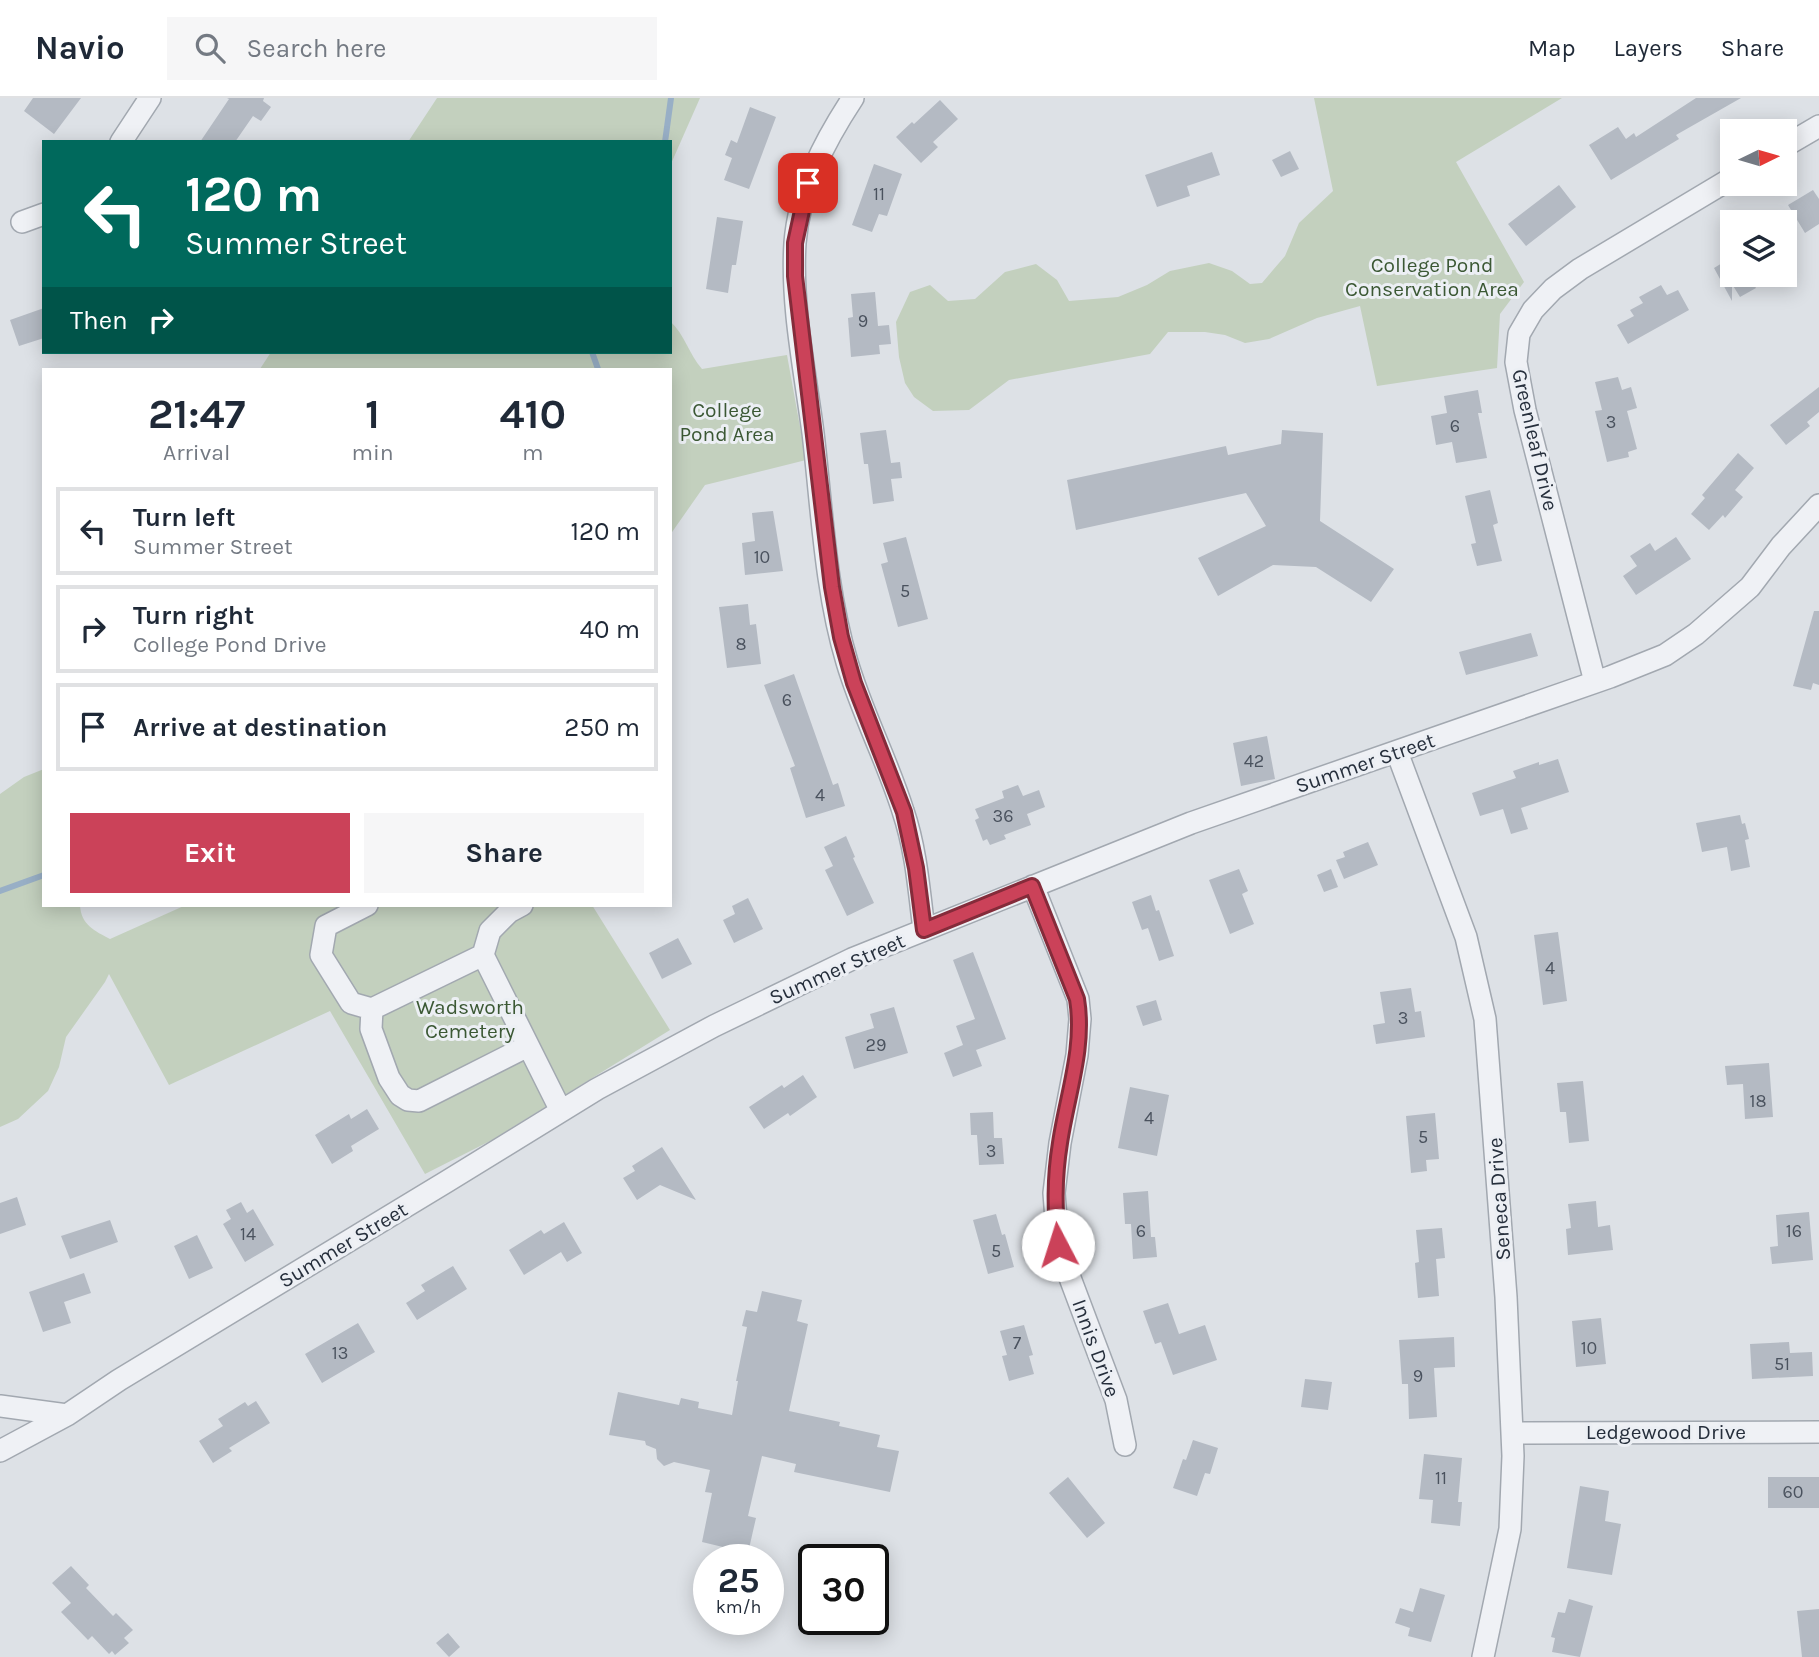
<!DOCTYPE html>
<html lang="en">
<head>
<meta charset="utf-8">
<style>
	:root { --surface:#fff; --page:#f6f6f7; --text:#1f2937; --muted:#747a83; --line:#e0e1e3; --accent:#cb4259 }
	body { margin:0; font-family:Karla,sans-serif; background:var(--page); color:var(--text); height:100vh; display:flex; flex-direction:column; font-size:26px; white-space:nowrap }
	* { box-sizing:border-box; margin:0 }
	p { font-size:23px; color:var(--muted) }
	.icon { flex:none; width:38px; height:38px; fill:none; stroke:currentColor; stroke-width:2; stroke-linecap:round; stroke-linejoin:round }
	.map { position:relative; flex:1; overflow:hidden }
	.sheet { position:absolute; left:42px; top:270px; width:630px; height:539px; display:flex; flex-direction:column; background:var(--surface); border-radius:0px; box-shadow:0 4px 18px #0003 }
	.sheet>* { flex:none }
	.banner { position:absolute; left:42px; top:42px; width:630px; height:214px; border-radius:0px; box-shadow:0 4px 18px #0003; background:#00695c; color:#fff; overflow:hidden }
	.needle { width:46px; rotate:85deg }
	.tools { position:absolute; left:1720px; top:21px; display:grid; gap:14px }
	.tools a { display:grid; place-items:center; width:77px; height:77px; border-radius:0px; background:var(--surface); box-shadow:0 4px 18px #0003; font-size:35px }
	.speed { position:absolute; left:693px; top:1446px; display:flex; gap:14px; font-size:35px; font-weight:700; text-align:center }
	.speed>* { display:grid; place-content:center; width:91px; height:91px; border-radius:50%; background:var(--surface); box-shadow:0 4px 18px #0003; line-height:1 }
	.speed small { font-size:18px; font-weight:400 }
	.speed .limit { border:4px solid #111; border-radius:10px; background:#fff; color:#111 }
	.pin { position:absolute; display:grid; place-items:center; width:60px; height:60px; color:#fff; margin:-30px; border-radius:14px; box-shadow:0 4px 10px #0006 }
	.me { position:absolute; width:77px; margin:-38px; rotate:355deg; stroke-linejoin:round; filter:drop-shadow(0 0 5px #0008) }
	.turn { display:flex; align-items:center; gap:24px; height:147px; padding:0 28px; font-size:32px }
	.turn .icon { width:91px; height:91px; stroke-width:2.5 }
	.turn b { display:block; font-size:49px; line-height:60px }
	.then { display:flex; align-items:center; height:66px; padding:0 28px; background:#0003; gap:14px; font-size:26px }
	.eta { display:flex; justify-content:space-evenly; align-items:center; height:119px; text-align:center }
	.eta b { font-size:42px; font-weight:700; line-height:49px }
	.primary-button { display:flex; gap:14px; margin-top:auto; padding:14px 28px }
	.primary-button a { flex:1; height:80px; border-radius:0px; background:var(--accent); color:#fff; font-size:28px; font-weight:700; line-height:80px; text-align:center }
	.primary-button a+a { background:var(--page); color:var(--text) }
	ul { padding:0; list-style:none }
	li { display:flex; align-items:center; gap:21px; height:88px; margin:0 14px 10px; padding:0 14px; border:4px solid var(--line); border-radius:0px }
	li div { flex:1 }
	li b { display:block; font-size:26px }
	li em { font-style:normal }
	header { display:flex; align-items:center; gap:42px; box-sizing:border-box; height:98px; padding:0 35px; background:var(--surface); border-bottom:2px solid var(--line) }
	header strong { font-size:33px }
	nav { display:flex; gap:38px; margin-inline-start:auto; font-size:24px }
	.search { width:490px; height:63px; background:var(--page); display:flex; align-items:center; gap:18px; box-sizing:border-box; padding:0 24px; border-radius:0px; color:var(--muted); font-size:26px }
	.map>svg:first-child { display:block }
	.green { fill:#c3d0be }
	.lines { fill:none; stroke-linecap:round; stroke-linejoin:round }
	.stream { stroke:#98afc6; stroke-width:6 }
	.building { fill:#b4bac3 }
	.minor-casing { stroke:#a2a8b0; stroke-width:24 }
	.minor { stroke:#eff1f5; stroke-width:21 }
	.route-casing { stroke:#842b3a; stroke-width:18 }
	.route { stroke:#cb4259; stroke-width:12 }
	.labels { text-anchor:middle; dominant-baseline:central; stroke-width:6; stroke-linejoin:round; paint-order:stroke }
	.number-label { font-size:18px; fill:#4a525e }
	.park-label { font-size:21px; fill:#3b5834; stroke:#eceff4 }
	.street-label { font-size:21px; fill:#262f3c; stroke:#eceff4 }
</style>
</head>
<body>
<header>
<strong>Navio</strong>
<div class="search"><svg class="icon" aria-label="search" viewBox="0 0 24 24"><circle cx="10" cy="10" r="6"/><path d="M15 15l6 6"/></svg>Search here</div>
<nav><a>Map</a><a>Layers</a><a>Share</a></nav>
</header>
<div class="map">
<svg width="1819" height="1559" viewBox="0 0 1819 1559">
	<rect width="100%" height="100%" fill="#dde1e6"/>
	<path class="green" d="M 437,0 L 700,0 L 670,68 L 670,44 L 408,44 Z
		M 1314,0 L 1562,0 L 1456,64 L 1524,184 L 1500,216 L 1497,270 L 1377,288 L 1360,208 L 1317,220 L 1269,241 L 1245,245 L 1225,237 L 1205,234 L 1168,234 L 1150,256 L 1009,282 L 969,312 L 933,313 L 914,299 L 905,285 L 899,259 L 896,224 L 910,194 L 930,187 L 948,203 L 975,201 L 1005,174 L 1036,166 L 1057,182 L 1069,203 L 1118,199 L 1147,187 L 1170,173 L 1209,165 L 1232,173 L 1250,186 L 1262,185 L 1285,158 L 1299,125 L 1333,93 Z
		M 670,223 C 685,237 689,256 702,271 L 787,257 L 806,362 L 705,387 L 670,437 L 670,271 L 260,271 L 271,254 L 670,254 Z
		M 44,671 L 44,807 L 80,807 C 81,827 95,833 110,841 L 186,807 L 592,807 L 670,932 L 492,1042 L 425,1076 L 330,913 L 169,987 L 109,876 L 105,884 L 66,939 L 59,969 L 48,993 L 18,1021 L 0,1029 L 0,696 L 24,679 Z"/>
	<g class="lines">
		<path class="stream" d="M 665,44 L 671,0
			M 592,254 L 598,271
			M 0,793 L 44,777"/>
	</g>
	<path class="building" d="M 33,0 L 81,0 L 54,36 L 24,13 Z
		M 227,0 L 264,0 L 263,3 L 271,9 L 261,23 L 253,18 L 235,44 L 200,44 L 229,1 Z
		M 1696,0 L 1741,0 L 1676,37 L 1679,41 L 1611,82 L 1589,47 L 1618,29 L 1626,41 L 1634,35 L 1636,39 Z
		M 940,2 L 958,21 L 933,44 L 938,49 L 921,65 L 896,39 L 912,24 L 914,26 Z
		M 750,9 L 776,19 L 749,91 L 724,82 L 732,60 L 725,57 L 731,42 L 737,45 Z
		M 1290,53 L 1299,71 L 1281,79 L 1272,62 Z
		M 1212,54 L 1220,77 L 1187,88 L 1190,98 L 1157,109 L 1145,77 Z
		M 874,66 L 902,76 L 887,118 L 879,116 L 872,134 L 852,127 Z
		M 1559,87 L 1576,109 L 1526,148 L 1508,126 Z
		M 1813,92 L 1819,101 L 1819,126 L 1805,135 L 1788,107 Z
		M 717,119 L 743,123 L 736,167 L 732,167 L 728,195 L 706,191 Z
		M 1732,159 L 1732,177 L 1748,177 L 1756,190 L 1740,199 L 1732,186 L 1732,203 L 1714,170 Z
		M 1661,187 L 1667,197 L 1678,192 L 1689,212 L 1628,246 L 1617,227 L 1634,218 L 1630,212 L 1643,205 L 1639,199 Z
		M 875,194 L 878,228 L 889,227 L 891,246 L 879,247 L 880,256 L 851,259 L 848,220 L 853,219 L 851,196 Z
		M 44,210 L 44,240 L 19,248 L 10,222 Z
		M 1618,279 L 1622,292 L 1631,289 L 1637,310 L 1627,313 L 1637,351 L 1628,354 L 1629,359 L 1607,364 L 1595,313 L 1602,312 L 1595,284 Z
		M 1819,289 L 1819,314 L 1807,324 L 1810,328 L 1786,347 L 1770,327 Z
		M 1478,292 L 1482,315 L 1478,315 L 1487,360 L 1456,365 L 1452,344 L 1436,347 L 1431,318 L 1447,315 L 1444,298 Z
		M 886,332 L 891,365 L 900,364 L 902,380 L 891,381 L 894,403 L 873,406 L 868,366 L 864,366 L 860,335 Z
		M 1282,332 L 1323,335 L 1320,423 L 1394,471 L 1371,504 L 1316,469 L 1273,467 L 1218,498 L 1198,460 L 1266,428 L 1246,395 L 1076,432 L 1067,382 L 1226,348 L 1228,357 L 1281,346 Z
		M 1738,355 L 1754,370 L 1735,392 L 1743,399 L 1725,420 L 1723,417 L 1709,432 L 1691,416 L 1705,400 L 1702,397 Z
		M 1490,392 L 1498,425 L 1493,427 L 1502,463 L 1477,468 L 1471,446 L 1476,445 L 1465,398 Z
		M 773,413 L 783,473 L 745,477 L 742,445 L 755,443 L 752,415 Z
		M 906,439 L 928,521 L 898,529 L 881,466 L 888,464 L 883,445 Z
		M 1676,439 L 1691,461 L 1636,497 L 1623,478 L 1637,468 L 1630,458 L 1650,445 L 1655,453 Z
		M 748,506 L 750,527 L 756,526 L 761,566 L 727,570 L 719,509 Z
		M 1814,513 L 1819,513 L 1819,587 L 1813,585 L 1811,592 L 1793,588 Z
		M 1531,535 L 1538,558 L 1466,577 L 1459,554 Z
		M 794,576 L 833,687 L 838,685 L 845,708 L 806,720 L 790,670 L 795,668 L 764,587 Z
		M 1267,638 L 1275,681 L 1241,688 L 1233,645 Z
		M 1558,661 L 1569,694 L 1521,710 L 1528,731 L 1511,736 L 1503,711 L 1480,718 L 1472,695 L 1516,680 L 1513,673 L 1539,664 L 1539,667 Z
		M 1018,687 L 1023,698 L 1039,692 L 1045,709 L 1027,716 L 1031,727 L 1004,737 L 1006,741 L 990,747 L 987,741 L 983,743 L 975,722 L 979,720 L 975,711 L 1004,700 L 1002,693 Z
		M 1740,717 L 1742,726 L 1745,725 L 1749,741 L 1745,742 L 1750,769 L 1731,773 L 1727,749 L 1702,754 L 1696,725 Z
		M 846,738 L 855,759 L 853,760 L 874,805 L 847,818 L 825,772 L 833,768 L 824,749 Z
		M 1368,744 L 1378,767 L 1344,781 L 1336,762 L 1345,759 L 1343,754 Z
		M 1239,771 L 1248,793 L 1242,796 L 1254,826 L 1230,836 L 1209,782 Z
		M 1331,771 L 1338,789 L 1324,794 L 1317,777 Z
		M 1151,797 L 1156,813 L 1159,812 L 1174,858 L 1159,863 L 1148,830 L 1142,832 L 1132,804 Z
		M 748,800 L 763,831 L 734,845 L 723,822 L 735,816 L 732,808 Z
		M 1558,834 L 1567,903 L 1543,907 L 1534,837 Z
		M 678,840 L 692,866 L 662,881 L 649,855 Z
		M 973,854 L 1006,941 L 976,952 L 982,968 L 953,979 L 944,955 L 963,947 L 956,928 L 975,921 L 953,862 Z
		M 1411,890 L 1415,914 L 1421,913 L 1425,939 L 1376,946 L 1373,927 L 1385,925 L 1380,894 Z
		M 1156,902 L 1162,922 L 1143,928 L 1136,908 Z
		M 894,909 L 908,955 L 854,971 L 845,939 L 874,930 L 870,916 Z
		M 1769,965 L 1773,1019 L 1745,1021 L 1743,986 L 1727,987 L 1725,968 Z
		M 803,977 L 817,999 L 790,1018 L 788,1015 L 764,1031 L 749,1009 L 782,987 L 784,990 Z
		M 1583,983 L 1589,1043 L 1569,1045 L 1566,1014 L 1560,1014 L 1557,985 Z
		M 1130,989 L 1169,997 L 1157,1058 L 1118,1050 Z
		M 367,1011 L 379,1031 L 351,1048 L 353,1053 L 332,1066 L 315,1037 L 349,1016 L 351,1021 Z
		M 993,1014 L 994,1040 L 1002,1040 L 1004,1066 L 979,1067 L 977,1037 L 971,1037 L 970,1015 Z
		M 1435,1015 L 1439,1061 L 1426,1062 L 1427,1073 L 1411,1075 L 1406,1018 Z
		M 662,1049 L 696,1102 L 660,1087 L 637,1102 L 623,1080 L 635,1073 L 632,1068 Z
		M 1148,1093 L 1151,1139 L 1155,1139 L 1157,1159 L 1133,1161 L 1131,1126 L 1125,1126 L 1123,1095 Z
		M 17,1099 L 26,1127 L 0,1136 L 0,1105 Z
		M 1596,1103 L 1598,1129 L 1610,1127 L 1613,1152 L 1568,1157 L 1566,1131 L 1571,1130 L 1568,1106 Z
		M 241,1104 L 247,1115 L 253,1111 L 274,1147 L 245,1164 L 223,1126 L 231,1121 L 226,1112 Z
		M 1809,1114 L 1813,1162 L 1772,1166 L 1770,1149 L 1778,1148 L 1776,1117 Z
		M 996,1116 L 1002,1137 L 1005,1136 L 1014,1169 L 988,1176 L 973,1122 Z
		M 110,1122 L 118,1144 L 70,1161 L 61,1138 Z
		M 564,1124 L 582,1155 L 567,1164 L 561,1154 L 524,1177 L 509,1152 L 541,1132 L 544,1136 Z
		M 1442,1130 L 1445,1160 L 1436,1161 L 1439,1198 L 1418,1200 L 1415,1165 L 1419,1164 L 1416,1132 Z
		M 197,1137 L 213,1170 L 189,1181 L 174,1148 Z
		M 453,1168 L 467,1191 L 417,1222 L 406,1205 L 425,1193 L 421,1187 Z
		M 84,1175 L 91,1195 L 64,1204 L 71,1225 L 43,1234 L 29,1194 Z
		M 762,1193 L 802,1202 L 797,1223 L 808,1226 L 789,1313 L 840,1324 L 839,1328 L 880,1337 L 877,1349 L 899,1353 L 890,1394 L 794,1374 L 796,1366 L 762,1358 L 748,1418 L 756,1420 L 748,1455 L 702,1444 L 712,1395 L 705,1394 L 710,1372 L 674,1364 L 664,1368 L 657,1361 L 656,1351 L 646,1347 L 645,1343 L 609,1337 L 618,1294 L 679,1307 L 681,1300 L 699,1304 L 698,1310 L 732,1317 L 738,1283 L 736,1283 L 747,1229 L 742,1228 L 746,1212 L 757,1214 Z
		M 1168,1205 L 1179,1236 L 1205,1227 L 1217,1262 L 1173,1277 L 1161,1244 L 1155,1246 L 1143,1213 Z
		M 1601,1220 L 1606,1266 L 1576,1269 L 1572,1223 Z
		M 358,1225 L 375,1254 L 322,1285 L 305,1256 Z
		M 1024,1227 L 1033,1257 L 1029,1258 L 1034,1276 L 1009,1283 L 1002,1258 L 1007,1257 L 1000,1233 Z
		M 1454,1239 L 1455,1269 L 1434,1270 L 1437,1319 L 1409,1321 L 1408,1286 L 1402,1286 L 1399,1242 Z
		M 1789,1244 L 1790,1255 L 1812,1254 L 1813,1278 L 1752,1281 L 1750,1246 Z
		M 1305,1281 L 1332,1284 L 1328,1312 L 1301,1309 Z
		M 256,1303 L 270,1325 L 229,1350 L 232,1353 L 213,1365 L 199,1343 L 223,1328 L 218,1321 L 245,1304 L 248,1308 Z
		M 1193,1342 L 1218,1350 L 1210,1376 L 1205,1375 L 1197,1398 L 1173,1390 L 1183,1361 L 1186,1362 Z
		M 1424,1356 L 1462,1360 L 1458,1404 L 1462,1404 L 1460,1428 L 1431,1425 L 1433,1402 L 1419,1401 Z
		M 1068,1379 L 1105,1425 L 1087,1440 L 1049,1395 Z
		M 1768,1379 L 1819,1379 L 1819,1410 L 1768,1410 Z
		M 1580,1388 L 1609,1393 L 1605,1423 L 1621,1426 L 1612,1477 L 1567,1470 Z
		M 71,1468 L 89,1487 L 86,1490 L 113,1518 L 116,1515 L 133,1532 L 124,1540 L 129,1545 L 115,1557 L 112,1553 L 109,1556 L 92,1538 L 88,1542 L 61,1514 L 71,1505 L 52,1485 Z
		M 1420,1490 L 1445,1497 L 1431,1544 L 1408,1538 L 1410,1530 L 1395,1525 L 1400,1510 L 1413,1514 Z
		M 1569,1501 L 1593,1508 L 1580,1559 L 1552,1554 L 1555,1540 L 1551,1539 L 1558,1514 L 1565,1515 Z
		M 1819,1511 L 1819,1559 L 1802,1559 L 1797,1513 Z
		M 448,1535 L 460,1549 L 449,1559 L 436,1545 Z"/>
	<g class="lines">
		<g class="minor-casing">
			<path id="minor" d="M 853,0 C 824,44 799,92 795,145 C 791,208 805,273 813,335 C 822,410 825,491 847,564 C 862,615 887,662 903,713 C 916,751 919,792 924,832
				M 121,44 L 150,0
				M 1785,48 L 1819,28
				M 22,124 L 44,116
				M 1595,584 L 1525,312 L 1516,264 L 1519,236 L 1533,212 L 1553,191 L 1580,171 L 1732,80
				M 1397,654 L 1466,839 L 1485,921 L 1506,1199 L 1513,1358 L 1510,1431 L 1483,1559
				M 1033,788 L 1078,901 L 1080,921 L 1077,957 L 1060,1045 L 1054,1095 L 1058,1148 L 1116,1302 L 1125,1347
				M 367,807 L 326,828 L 321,857 L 351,905 L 372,911 L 371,931 L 389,980 L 400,997 L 408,1002 L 419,1003 L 528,948
				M 483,857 L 561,1013
				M 483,857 L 490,833 L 509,814 L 522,807
				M 372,911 L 483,857
				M 0,1308 L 67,1317
				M 1512,1335 L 1819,1334
				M 0,1353 L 67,1317 L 119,1282 L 446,1084 L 597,991 L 714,928 L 852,861 L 1191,725 L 1610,579 L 1665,557 L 1696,536 L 1750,489 L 1781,448 L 1819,407"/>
		</g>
		<use href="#minor" class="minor"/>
	</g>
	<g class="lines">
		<g class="route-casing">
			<path id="route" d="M 808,85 L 795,145 L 795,178 L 832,489 L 841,539 L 854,585 L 904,714 L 916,770 L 924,832 L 1032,788 L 1077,901 C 1085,950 1067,997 1060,1045 C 1054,1082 1055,1111 1058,1147"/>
		</g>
		<use href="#route" class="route"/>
	</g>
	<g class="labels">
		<g class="number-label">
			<text x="879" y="96">11</text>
			<text x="863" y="223">9</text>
			<text x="1611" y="324">3</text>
			<text x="1455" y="328">6</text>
			<text x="762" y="459">10</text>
			<text x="905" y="493">5</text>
			<text x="741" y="546">8</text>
			<text x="787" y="602">6</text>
			<text x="1254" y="663">42</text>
			<text x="820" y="697">4</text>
			<text x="1003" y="718">36</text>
			<text x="1550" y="870">4</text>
			<text x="1403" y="920">3</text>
			<text x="876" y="947">29</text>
			<text x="1758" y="1003">18</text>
			<text x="1149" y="1020">4</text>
			<text x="1423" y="1039">5</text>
			<text x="991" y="1053">3</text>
			<text x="1141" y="1133">6</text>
			<text x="1794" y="1133">16</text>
			<text x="248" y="1136">14</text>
			<text x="996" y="1153">5</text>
			<text x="1017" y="1245">7</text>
			<text x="1589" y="1250">10</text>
			<text x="340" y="1255">13</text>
			<text x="1782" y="1266">51</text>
			<text x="1418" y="1278">9</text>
			<text x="1441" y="1380">11</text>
			<text x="1793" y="1394">60</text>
		</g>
		<g class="park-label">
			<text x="1432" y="167">College Pond<tspan x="1432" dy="24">Conservation Area</tspan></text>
			<text x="727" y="312">College<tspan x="727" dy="24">Pond Area</tspan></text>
			<text x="470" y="909">Wadsworth<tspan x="470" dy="24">Cemetery</tspan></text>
		</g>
		<g class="street-label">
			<text transform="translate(1535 342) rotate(77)">Greenleaf Drive</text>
			<text transform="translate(1365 665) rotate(-19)">Summer Street</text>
			<text transform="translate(837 871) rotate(-24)">Summer Street</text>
			<text transform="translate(1499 1101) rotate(-94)">Seneca Drive</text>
			<text transform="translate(343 1147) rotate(-31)">Summer Street</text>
			<text transform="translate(1096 1250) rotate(70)">Innis Drive</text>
			<text x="1666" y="1334">Ledgewood Drive</text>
		</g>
	</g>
</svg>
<div class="tools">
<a><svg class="needle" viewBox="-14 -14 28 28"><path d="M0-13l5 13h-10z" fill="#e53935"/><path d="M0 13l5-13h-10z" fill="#747a83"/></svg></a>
<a><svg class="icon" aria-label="layers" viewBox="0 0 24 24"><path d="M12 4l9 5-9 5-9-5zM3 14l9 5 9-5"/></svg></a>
</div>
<div class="speed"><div>25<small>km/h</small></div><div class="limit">30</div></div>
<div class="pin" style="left:808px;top:85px;background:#d93025"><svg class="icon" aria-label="arrive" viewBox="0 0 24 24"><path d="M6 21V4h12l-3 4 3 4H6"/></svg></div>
<svg class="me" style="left:1058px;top:1147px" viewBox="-20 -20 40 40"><circle r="19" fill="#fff"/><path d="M0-13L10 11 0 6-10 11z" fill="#cb4259"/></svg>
<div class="banner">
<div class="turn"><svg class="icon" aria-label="left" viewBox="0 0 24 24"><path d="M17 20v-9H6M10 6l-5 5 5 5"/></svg><div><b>120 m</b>Summer Street</div></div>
<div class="then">Then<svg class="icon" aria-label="right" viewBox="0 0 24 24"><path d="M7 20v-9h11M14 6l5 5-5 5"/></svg></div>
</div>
<section class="sheet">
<div class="eta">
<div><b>21:47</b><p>Arrival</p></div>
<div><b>1</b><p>min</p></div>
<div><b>410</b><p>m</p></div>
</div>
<ul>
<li><svg class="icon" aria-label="left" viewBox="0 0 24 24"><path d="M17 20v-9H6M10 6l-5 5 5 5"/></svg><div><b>Turn left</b><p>Summer Street</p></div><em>120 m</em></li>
<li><svg class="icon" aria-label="right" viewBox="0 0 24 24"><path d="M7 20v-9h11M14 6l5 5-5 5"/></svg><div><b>Turn right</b><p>College Pond Drive</p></div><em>40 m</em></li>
<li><svg class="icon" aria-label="arrive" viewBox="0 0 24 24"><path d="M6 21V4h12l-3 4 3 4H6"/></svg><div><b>Arrive at destination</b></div><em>250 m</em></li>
</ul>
<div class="primary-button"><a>Exit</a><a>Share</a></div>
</section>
</div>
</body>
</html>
